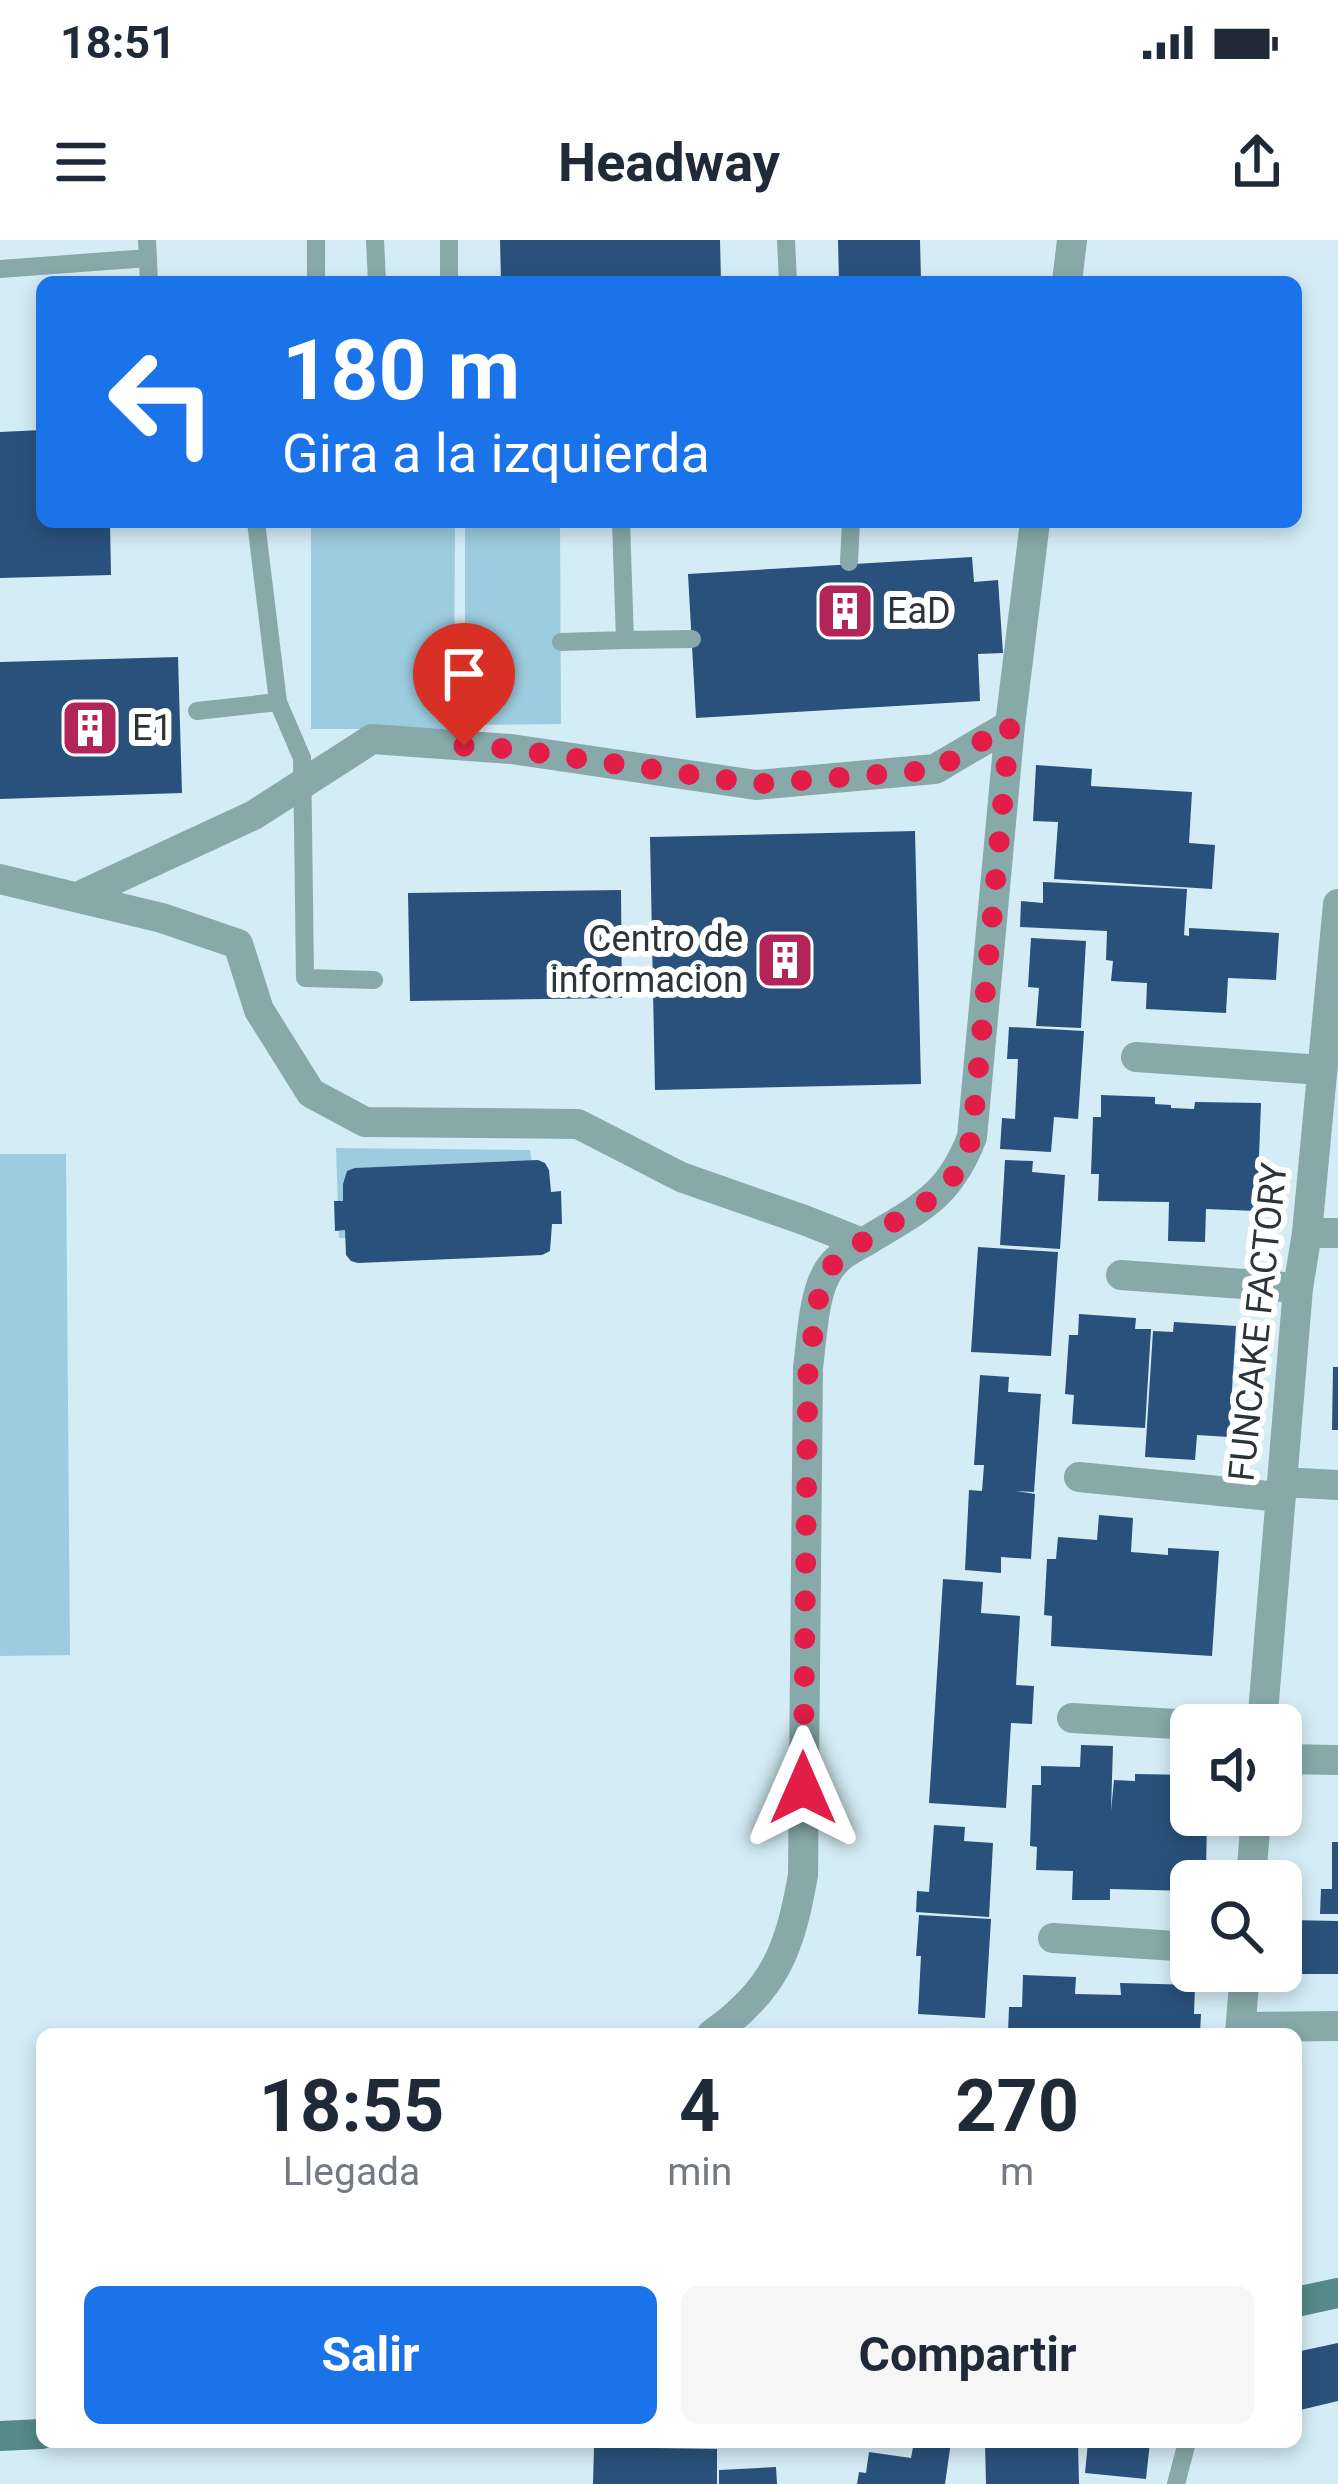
<!DOCTYPE html>
<html lang="es">
<head>
<meta charset="utf-8">
<style>
	:root { --surface:#fff; --page:#f6f6f7; --text:#1f2937; --muted:#747a83; --accent:#1a73e8 }
	body { margin:0; font-family:Roboto,sans-serif; background:var(--page); color:var(--text); height:100vh; display:flex; flex-direction:column; font-size:45px; white-space:nowrap }
	* { box-sizing:border-box; margin:0 }
	p { font-size:39px; color:var(--muted) }
	.icon { flex:none; width:66px; height:66px; fill:none; stroke:currentColor; stroke-width:2; stroke-linecap:round; stroke-linejoin:round }
	.map { position:relative; flex:1; overflow:hidden }
	.drawer { position:absolute; left:36px; top:1788px; width:1266px; height:420px; display:flex; flex-direction:column; background:var(--surface); border-radius:18px; box-shadow:0 6px 18px #0003 }
	.drawer>* { flex:none }
	.hud { position:absolute; left:36px; top:36px; width:1266px; height:252px; border-radius:18px; box-shadow:0 6px 18px #0003; background:#1a73e8; color:#fff; overflow:hidden }
	.controls { position:absolute; left:1170px; top:1464px; display:grid; gap:24px }
	.controls a { display:grid; place-items:center; width:132px; height:132px; border-radius:18px; background:var(--surface); box-shadow:0 6px 18px #0003; font-size:60px }
	.pin { position:absolute; display:grid; place-items:center; width:102px; height:102px; color:#fff; margin:-123px -51px; border-radius:50% 50% 50% 0; rotate:-45deg; box-shadow:0 0 12px #0007 }
	.pin .icon { rotate:45deg }
	.me { position:absolute; width:132px; margin:-66px; rotate:0deg; stroke-linejoin:round; filter:drop-shadow(0 0 9px #0008) }
	.turn { display:flex; align-items:center; gap:42px; height:252px; padding:0 48px; font-size:54px }
	.turn .icon { width:156px; height:156px; stroke-width:2.5 }
	.turn b { display:block; font-size:84px; line-height:102px }
	.eta { display:flex; justify-content:space-evenly; align-items:center; height:204px; text-align:center }
	.eta b { font-size:72px; font-weight:700; line-height:84px }
	.button { display:flex; gap:24px; margin-top:auto; padding:24px 48px }
	.button a { flex:1; height:138px; border-radius:18px; background:var(--accent); color:#fff; font-size:48px; font-weight:700; line-height:138px; text-align:center }
	.button a+a { background:var(--page); color:var(--text) }
	.status { display:flex; justify-content:space-between; align-items:center; height:84px; padding:0 60px; background:var(--surface); direction:ltr }
	.status svg { height:33px; fill:currentColor }
	header { display:flex; justify-content:space-between; align-items:center; height:156px; padding:0 48px; background:var(--surface); font-size:54px; font-weight:700 }
	.map>svg:first-child { display:block }
	.green { fill:#9cccdf }
	.building { fill:#2a517b }
	.lines { fill:none; stroke-linecap:round; stroke-linejoin:round }
	.service { stroke:#87a9a9; stroke-width:18 }
	.minor { stroke:#87a9a9; stroke-width:30 }
	.secondary { stroke:#558a8a; stroke-width:30 }
	.service-bridge { stroke:#87a9a9; stroke-width:18 }
	.route { stroke:#e11d48; stroke-width:21; stroke-dasharray:0 37.8 }
	.labels { text-anchor:middle; dominant-baseline:central; stroke-width:12; stroke-linejoin:round; paint-order:stroke }
	.poi-label { font-size:36px; fill:#2b3539; stroke:#fff; text-anchor:start }
	.street-label { font-size:36px; fill:#2b3539; stroke:#fff }
</style>
</head>
<body>
<div class="status"><b>18:51</b><svg viewBox="0 0 49 12"><path d="M0 12V9h3v3zM5 12V6h3v6zM10 12V3h3v9zM15 12V0h3v12zM26 1h20v11H26zM47 4h2v5h-2z"/></svg></div>
<header><svg class="icon" aria-label="menu" viewBox="0 0 24 24"><path d="M4 6h16M4 12h16M4 18h16"/></svg>Headway<svg class="icon" aria-label="share" viewBox="0 0 24 24"><path d="M12 15V3M7 8l5-5 5 5M5 13v7h14v-7"/></svg></header>
<div class="map">
<svg width="1338" height="2244" viewBox="0 0 1338 2244">
	<rect width="100%" height="100%" fill="#d4ecf6"/>
	<path class="green" d="M 311,282 L 455,282 L 454,489 L 311,489 Z
		M 465,282 L 560,282 L 561,484 L 465,485 Z
		M 336,908 L 530,910 L 543,992 L 339,998 Z
		M 0,914 L 66,914 L 70,1415 L 0,1416 Z"/>
	<path class="building" d="M 500,0 L 720,0 L 721,42 L 501,42 Z
		M 838,0 L 920,0 L 921,40 L 839,42 Z
		M 37,62 L 42,62 L 42,152 L 36,152 Z
		M 42,190 L 42,282 L 110,282 L 111,335 L 0,338 L 0,192 Z
		M 972,317 L 974,342 L 998,340 L 1003,413 L 978,414 L 980,461 L 696,478 L 688,334 Z
		M 178,417 L 182,553 L 0,559 L 0,422 Z
		M 1036,525 L 1092,529 L 1091,546 L 1192,552 L 1189,603 L 1215,605 L 1212,649 L 1054,639 L 1058,582 L 1033,581 Z
		M 915,591 L 921,844 L 655,850 L 650,597 Z
		M 1043,642 L 1187,649 L 1184,695 L 1189,696 L 1189,688 L 1279,693 L 1276,740 L 1228,738 L 1226,773 L 1146,769 L 1147,743 L 1111,741 L 1113,721 L 1106,720 L 1107,691 L 1020,687 L 1021,661 L 1043,663 Z
		M 621,650 L 622,758 L 410,761 L 408,653 Z
		M 1031,698 L 1086,701 L 1081,788 L 1036,786 L 1039,748 L 1028,747 Z
		M 1009,787 L 1084,791 L 1078,879 L 1054,877 L 1051,912 L 1000,909 L 1002,878 L 1015,879 L 1018,819 L 1007,819 Z
		M 1101,855 L 1155,857 L 1155,864 L 1171,865 L 1171,868 L 1194,869 L 1195,862 L 1261,863 L 1257,971 L 1206,969 L 1205,1002 L 1168,1001 L 1169,962 L 1098,961 L 1099,934 L 1091,934 L 1093,877 L 1101,877 Z
		M 538,920 L 545,923 L 549,930 L 551,952 L 561,951 L 562,984 L 552,984 L 550,1011 L 542,1015 L 358,1023 L 351,1021 L 346,1015 L 345,990 L 335,991 L 334,961 L 343,961 L 343,944 L 347,931 L 355,928 Z
		M 1005,920 L 1033,921 L 1032,932 L 1065,935 L 1060,1009 L 1000,1005 Z
		M 978,1007 L 1058,1012 L 1051,1116 L 971,1112 Z
		M 1079,1074 L 1136,1078 L 1135,1089 L 1151,1089 L 1145,1188 L 1072,1184 L 1074,1155 L 1065,1154 L 1069,1095 L 1078,1095 Z
		M 1174,1082 L 1236,1086 L 1229,1197 L 1197,1195 L 1195,1220 L 1145,1217 L 1153,1091 L 1173,1092 Z
		M 1333,1127 L 1338,1127 L 1338,1190 L 1332,1190 Z
		M 980,1135 L 1009,1137 L 1008,1152 L 1041,1154 L 1034,1252 L 1016,1251 L 1035,1254 L 1031,1319 L 1001,1317 L 1001,1333 L 965,1330 L 969,1250 L 982,1251 L 984,1225 L 974,1225 Z
		M 1099,1275 L 1133,1278 L 1131,1312 L 1168,1315 L 1168,1308 L 1219,1311 L 1212,1416 L 1051,1406 L 1052,1376 L 1044,1375 L 1047,1319 L 1056,1319 L 1058,1297 L 1097,1300 Z
		M 943,1339 L 983,1342 L 981,1373 L 1020,1376 L 1016,1445 L 1034,1446 L 1032,1484 L 1011,1483 L 1006,1568 L 929,1563 Z
		M 1081,1505 L 1113,1506 L 1111,1571 L 1114,1540 L 1135,1541 L 1135,1534 L 1191,1535 L 1191,1575 L 1207,1575 L 1206,1634 L 1195,1634 L 1195,1641 L 1191,1641 L 1191,1651 L 1110,1649 L 1110,1660 L 1072,1660 L 1073,1631 L 1036,1630 L 1037,1607 L 1030,1606 L 1032,1545 L 1041,1545 L 1041,1526 L 1080,1527 Z
		M 934,1585 L 965,1587 L 964,1601 L 993,1603 L 989,1677 L 916,1672 L 917,1651 L 929,1652 Z
		M 1332,1602 L 1338,1602 L 1338,1674 L 1320,1674 L 1321,1649 L 1332,1649 Z
		M 919,1675 L 991,1679 L 985,1778 L 918,1774 L 921,1716 L 916,1716 Z
		M 1289,1680 L 1338,1681 L 1338,1734 L 1288,1734 Z
		M 1023,1735 L 1076,1737 L 1075,1754 L 1121,1755 L 1120,1743 L 1195,1745 L 1194,1774 L 1201,1774 L 1200,1794 L 1008,1794 L 1009,1767 L 1022,1767 Z
		M 1338,2103 L 1338,2161 L 1296,2171 L 1296,2112 Z
		M 914,2202 L 951,2202 L 945,2244 L 857,2244 L 859,2232 L 866,2233 L 869,2212 L 911,2218 Z
		M 985,2202 L 1078,2202 L 1079,2244 L 986,2244 Z
		M 1088,2202 L 1150,2202 L 1146,2239 L 1085,2233 Z
		M 594,2207 L 717,2209 L 717,2244 L 593,2244 Z
		M 776,2227 L 777,2244 L 719,2244 L 719,2230 Z"/>
	<g class="lines">
		<path class="service" d="M 147,0 L 149,42
			M 375,0 L 377,42
			M 449,0 L 449,42
			M 786,0 L 788,42
			M 0,29 L 148,18
			M 316,42 L 316,0
			M 621,282 L 625,400 L 692,399
			M 849,322 L 851,282
			M 561,402 L 625,400
			M 278,462 L 302,518
			M 197,471 L 278,462 L 256,282
			M 303,585 L 305,738 L 374,740
			M 1176,2244 L 1187,2202"/>
		<path class="minor" d="M 1067,42 L 1072,0
			M 0,639 L 162,678 L 238,704 L 259,770 L 311,853 L 365,882 L 578,884 L 681,937 L 804,980 L 862,1003
			M 77,657 L 254,575 L 372,499 L 511,509 L 756,545 L 935,529 L 1010,485
			M 1136,817 L 1322,830
			M 1307,993 L 1338,993
			M 1121,1035 L 1298,1048
			M 1079,1237 L 1280,1257
			M 1282,1242 L 1338,1245
			M 1072,1478 L 1193,1485
			M 1262,1485 L 1298,1048 L 1307,993 L 1338,664
			M 1281,1519 L 1338,1520
			M 1251,1641 L 1256,1575
			M 1053,1698 L 1191,1707
			M 1241,1787 L 1338,1786
			M 712,1794 C 775,1750 790,1709 803,1635 L 808,1128 C 812,1099 813,1051 830,1028 C 840,1014 854,1008 868,1000 C 920,968 949,957 972,897 L 1010,485 L 1035,282
			M 1240,1794 L 1245,1731"/>
		<path class="secondary" d="M 1296,2062 L 1338,2053
			M 0,2196 L 42,2194"/>
		<path class="service-bridge" d="M 302,518 L 303,585"/>
	</g>
	<g class="lines">
		<path class="route" d="M 464,506 L 511,509 L 756,544 L 935,530 L 1010,484 L 972,897 L 960,928 L 939,954 L 843,1014 L 828,1030 L 820,1049 L 808,1128 L 803,1548"/>
	</g>
	<defs>
		<g id="building-square" transform="scale(3)"><rect x="-9" y="-9" width="18" height="18" rx="4" fill="#b32559" stroke="#fff"/><path d="M-4-6H4V6H1V3H-1V6H-4ZM-2.5-4.3h1.7v1.8h-1.7ZM.8-4.3h1.7v1.8H.8ZM-2.5-1h1.7V.8h-1.7ZM.8-1h1.7V.8H.8Z" fill="#fff"/></g>
	</defs>
	<g fill-rule="evenodd">
		<use href="#building-square" x="845" y="371"/>
		<use href="#building-square" x="90" y="488"/>
		<use href="#building-square" x="785" y="720"/>
	</g>
	<g class="labels">
		<g class="poi-label">
			<text x="887" y="371">EaD</text>
			<text x="132" y="488">E1</text>
			<text x="743" y="699" text-anchor="end">Centro de<tspan x="743" dy="41">informacion</tspan></text>
		</g>
		<g class="street-label">
			<text transform="translate(1258 1082) rotate(-84)">FUNCAKE FACTORY</text>
		</g>
	</g>
</svg>
<div class="controls">
<a><svg class="icon" aria-label="sound" viewBox="0 0 24 24"><path d="M4 9h4l5-4v14l-5-4H4zM17 9q2 3 0 6"/></svg></a>
<a><svg class="icon" aria-label="search" viewBox="0 0 24 24"><circle cx="10" cy="10" r="6"/><path d="M15 15l6 6"/></svg></a>
</div>
<div class="pin" style="left:464px;top:506px;background:#d93025"><svg class="icon" aria-label="arrive" viewBox="0 0 24 24"><path d="M6 21V4h12l-3 4 3 4H6"/></svg></div>
<svg class="me" style="left:803px;top:1548px" viewBox="-20 -20 40 40"><path d="M0-17L14 15 0 8-14 15z" fill="#e11d48" stroke="#fff" stroke-width="4"/></svg>
<div class="hud">
<div class="turn"><svg class="icon" aria-label="left" viewBox="0 0 24 24"><path d="M17 20v-9H6M10 6l-5 5 5 5"/></svg><div><b>180 m</b>Gira a la izquierda</div></div>
</div>
<section class="drawer">
<div class="eta">
<div><b>18:55</b><p>Llegada</p></div>
<div><b>4</b><p>min</p></div>
<div><b>270</b><p>m</p></div>
</div>
<div class="button"><a>Salir</a><a>Compartir</a></div>
</section>
</div>
</body>
</html>
